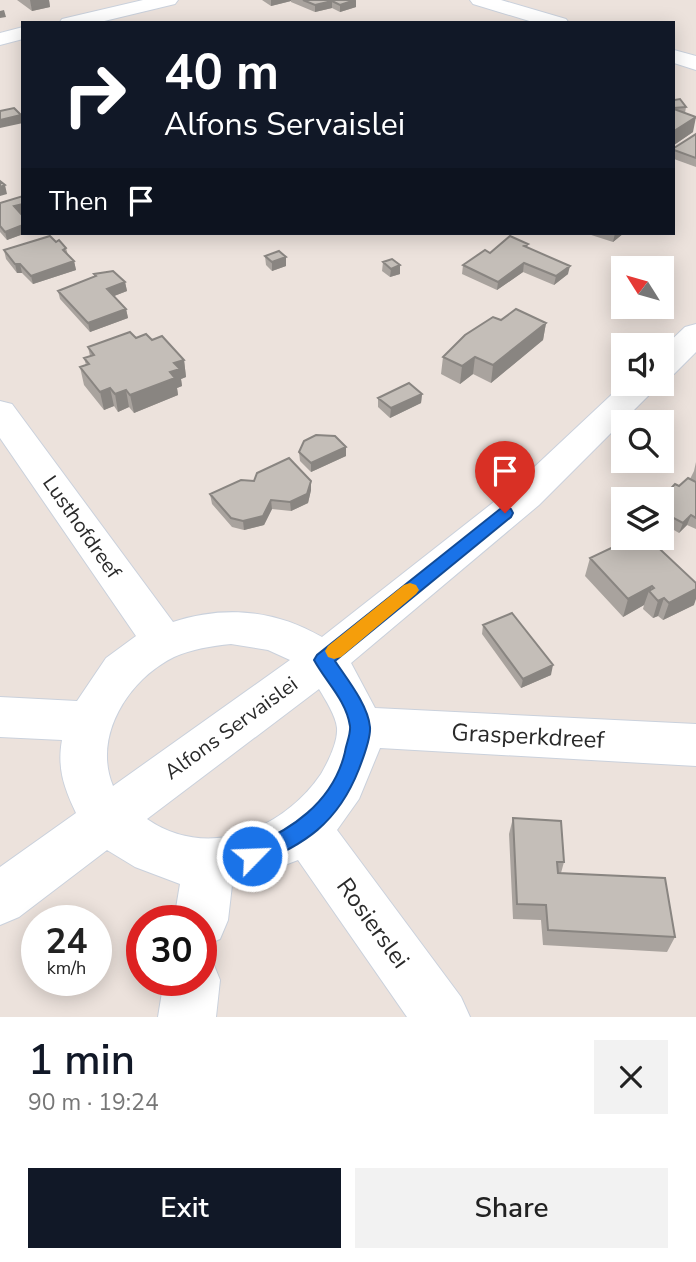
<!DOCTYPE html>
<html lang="en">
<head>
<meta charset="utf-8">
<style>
	:root { --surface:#fff; --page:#f2f2f2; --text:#222; --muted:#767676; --accent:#111827 }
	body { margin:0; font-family:"Nunito Sans",sans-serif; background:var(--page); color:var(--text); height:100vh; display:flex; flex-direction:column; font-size:26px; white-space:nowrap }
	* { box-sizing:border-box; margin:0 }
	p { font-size:23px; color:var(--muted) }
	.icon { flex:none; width:38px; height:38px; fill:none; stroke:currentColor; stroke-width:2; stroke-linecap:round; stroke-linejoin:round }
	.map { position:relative; height:1017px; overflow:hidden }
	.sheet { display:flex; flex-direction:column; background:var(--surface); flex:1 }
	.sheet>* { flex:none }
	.guide { position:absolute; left:21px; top:21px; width:654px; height:214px; border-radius:0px; box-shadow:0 4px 18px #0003; background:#111827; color:#fff; overflow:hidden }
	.needle { width:46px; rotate:307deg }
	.buttons { position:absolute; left:611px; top:256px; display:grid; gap:14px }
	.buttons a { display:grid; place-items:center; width:63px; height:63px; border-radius:0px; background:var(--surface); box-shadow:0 4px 18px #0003; font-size:35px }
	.speed { position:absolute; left:21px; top:905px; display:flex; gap:14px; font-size:35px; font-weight:700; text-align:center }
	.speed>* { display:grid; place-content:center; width:91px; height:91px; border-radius:50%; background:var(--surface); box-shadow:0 4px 18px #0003; line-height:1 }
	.speed small { font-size:18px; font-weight:400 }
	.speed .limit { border:10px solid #d22; background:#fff; color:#111 }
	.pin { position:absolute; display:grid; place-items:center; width:60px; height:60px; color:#fff; margin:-72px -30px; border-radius:50% 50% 50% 0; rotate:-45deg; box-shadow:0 0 7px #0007 }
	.pin .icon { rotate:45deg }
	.me { position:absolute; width:77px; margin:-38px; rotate:66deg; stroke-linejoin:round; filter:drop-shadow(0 0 5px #0008) }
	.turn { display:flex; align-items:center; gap:24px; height:147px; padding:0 28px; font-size:32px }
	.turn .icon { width:91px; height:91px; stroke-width:2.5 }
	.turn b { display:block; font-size:49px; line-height:60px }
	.then { display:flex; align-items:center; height:66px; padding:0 28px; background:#0003; gap:14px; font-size:26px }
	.round { display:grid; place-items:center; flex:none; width:74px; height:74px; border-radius:0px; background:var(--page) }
	.summary { display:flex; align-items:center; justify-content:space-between; height:119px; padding:0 28px }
	h1 { font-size:42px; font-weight:600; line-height:52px; color:var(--accent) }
	.action { display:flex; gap:14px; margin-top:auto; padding:14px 28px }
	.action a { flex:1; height:80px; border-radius:0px; background:var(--accent); color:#fff; font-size:28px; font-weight:600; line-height:80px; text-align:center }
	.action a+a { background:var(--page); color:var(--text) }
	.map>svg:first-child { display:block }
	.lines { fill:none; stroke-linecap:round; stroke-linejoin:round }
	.minor-casing { stroke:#cad1dc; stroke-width:2 }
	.minor { fill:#fff; fill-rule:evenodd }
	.wall { fill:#a9a39e }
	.shaded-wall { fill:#898581 }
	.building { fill:#c4beb8; stroke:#898581; stroke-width:2 }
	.route { fill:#1a73e8; stroke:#114b97; stroke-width:2 }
	.slow { fill:#f59e0b }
	.labels { text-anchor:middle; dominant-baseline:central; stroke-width:6; stroke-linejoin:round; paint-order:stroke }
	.street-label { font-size:21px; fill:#2a2a2a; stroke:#fff }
	.near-street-label { font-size:24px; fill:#2a2a2a; stroke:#fff }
</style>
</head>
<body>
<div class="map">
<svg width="696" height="1017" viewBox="0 0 696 1017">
	<rect width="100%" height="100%" fill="#ece2dc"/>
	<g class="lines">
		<g class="minor-casing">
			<path id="minor" d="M 143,0 L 178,0 L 175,4 L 96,23 L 59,23 L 62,19 Z
				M 470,0 L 501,0 L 566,19 L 569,23 L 536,23 L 473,4 Z
				M 23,27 L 23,39 L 0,45 L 0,33 Z
				M 674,50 L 696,56 L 696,70 L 674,63 Z
				M 696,324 L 696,352 L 674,374 L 662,377 L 662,349 L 685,327 Z
				M 624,383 L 661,383 L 539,505 L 351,663 L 375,708 L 696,724 L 696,766 L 380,748 L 359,799 L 337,830 L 461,997 L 470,1017 L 407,1017 L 298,860 L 232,885 L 228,920 L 220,939 L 201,947 L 201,920 L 174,920 L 180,884 L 135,867 L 107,850 L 19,917 L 0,925 L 0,867 L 76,813 C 64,788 57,768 62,740 L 0,737 L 0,697 L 77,701 L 106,658 L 136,636 L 0,438 L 0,401 L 12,404 L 173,622 C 225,605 275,610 322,637 L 513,487 ZM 231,644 L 268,650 L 290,660 L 113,786 C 92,736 129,679 174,657 C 192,649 211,646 231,644 ZM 319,689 C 325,699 336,716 337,728 C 338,742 328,762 321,774 C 283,830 207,861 147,819 Z
				M 201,956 L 212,960 L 220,980 L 216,1017 L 158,1017 L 164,980 L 201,980 Z"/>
		</g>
		<use href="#minor" class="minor"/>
	</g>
	<path class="wall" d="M 17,0 L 49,0 L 50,7 L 32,11 Z
		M 262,0 L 356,0 L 356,7 L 340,12 L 332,8 L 315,12 L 291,2 L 291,1 L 271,6 Z
		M 674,100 L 686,107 L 685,113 L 693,132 L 674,145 Z
		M 696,134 L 696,167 L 674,159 L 674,148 Z
		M 0,203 L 23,213 L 20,213 L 23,233 L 26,233 L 7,240 L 0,232 Z
		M 585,233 L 624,233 L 613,242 Z
		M 56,242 L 66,248 L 68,255 L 74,261 L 76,270 L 33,284 L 22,273 L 17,273 L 6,259 L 4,250 Z
		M 528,244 L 527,248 L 568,274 L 554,285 L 523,272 L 497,290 L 462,274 L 463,265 L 490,253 Z
		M 265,256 L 286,257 L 286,266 L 272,271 L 266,265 Z
		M 383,262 L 400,265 L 400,274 L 390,277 L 382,271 Z
		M 94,274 L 125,282 L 127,291 L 114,296 L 126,309 L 128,318 L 90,332 L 60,299 L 58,291 L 94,277 Z
		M 501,320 L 546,323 L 543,340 L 491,383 L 473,374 L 460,384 L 441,374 L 443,357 Z
		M 136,338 L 152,340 L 184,360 L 186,377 L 181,379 L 182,386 L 177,388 L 178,395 L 134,413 L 129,407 L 118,412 L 114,406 L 104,410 L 84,385 L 80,367 L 86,365 L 84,358 L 90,356 L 88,347 Z
		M 422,394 L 421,403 L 390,418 L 378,407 L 378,398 Z
		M 299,452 L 346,456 L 311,472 L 300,461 Z
		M 696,462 L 696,529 L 687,525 L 679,533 L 662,523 L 662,499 L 690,479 L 694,471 Z
		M 254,481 L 311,481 L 311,490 L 308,503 L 291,511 L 272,509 L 264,525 L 244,530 L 232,527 L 212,504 L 210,494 Z
		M 621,537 L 694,605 L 663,620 L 658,616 L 653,618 L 643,609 L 644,605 L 623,617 L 585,576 L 590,558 L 619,544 Z
		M 483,625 L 551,675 L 521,688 L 482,634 Z
		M 513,818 L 564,862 L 561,873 L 675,937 L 667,952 L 543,945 L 541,920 L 513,919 L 509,834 Z"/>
	<path class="shaded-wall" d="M 30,0 L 49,0 L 50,7 L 32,11 Z
		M 271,0 L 291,0 L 291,1 L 271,6 Z
		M 356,0 L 356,7 L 340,12 L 340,5 Z
		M 332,1 L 332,8 L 315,12 L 315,5 Z
		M 4,10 L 6,17 L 0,18 L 0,11 Z
		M 21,115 L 23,123 L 0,128 L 0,120 Z
		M 696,117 L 693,132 L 674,145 L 674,131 Z
		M 5,185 L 7,194 L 0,196 L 0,187 Z
		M 23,204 L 23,213 L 16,215 L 14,206 Z
		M 23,225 L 23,233 L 26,233 L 7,240 L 5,232 Z
		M 615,233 L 624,233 L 613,242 Z
		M 286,257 L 286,266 L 272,271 L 272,262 Z
		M 74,261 L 76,270 L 33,284 L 31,276 Z
		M 524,263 L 523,272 L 497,290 L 498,282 Z
		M 15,264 L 20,264 L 22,273 L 17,273 Z
		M 400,265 L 400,274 L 390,277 L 391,269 Z
		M 570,266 L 568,274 L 554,285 L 556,276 Z
		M 125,282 L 127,291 L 109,298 L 107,289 Z
		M 126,309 L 128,318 L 90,332 L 88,323 Z
		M 546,323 L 543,340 L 491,383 L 493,365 Z
		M 475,357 L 473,374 L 460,384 L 462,366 Z
		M 184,360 L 186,377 L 181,379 L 182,386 L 177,388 L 178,395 L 134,413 L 130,395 L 170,372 L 174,363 Z
		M 110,388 L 114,406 L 104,410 L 100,392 Z
		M 126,390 L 129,407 L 118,412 L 115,394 Z
		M 422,394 L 421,403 L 390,418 L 391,408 Z
		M 346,447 L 346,456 L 311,472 L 311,463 Z
		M 311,481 L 311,490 L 308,503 L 291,511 L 290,502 Z
		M 271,500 L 272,509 L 264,525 L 244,530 L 243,521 Z
		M 691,515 L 687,525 L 679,533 L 683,523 Z
		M 652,586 L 650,592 L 649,591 L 644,605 L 623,617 L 628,599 Z
		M 696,589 L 696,599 L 694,605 L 663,620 L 669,603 Z
		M 664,598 L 658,616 L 653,618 L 658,601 Z
		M 553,665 L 551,675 L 521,688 L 523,679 Z"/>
	<path class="building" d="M 303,0 L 355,0 L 340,5 L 332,1 L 315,5 Z
		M 680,99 L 686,107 L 674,108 L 674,100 Z
		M 14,108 L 21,115 L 0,120 L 0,111 Z
		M 674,109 L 696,117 L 674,131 Z
		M 696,134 L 696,158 L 674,150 L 674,148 Z
		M 0,181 L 5,185 L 0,187 Z
		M 23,196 L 23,204 L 14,206 L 23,216 L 23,225 L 5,232 L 0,226 L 0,203 Z
		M 50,236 L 56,242 L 59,240 L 66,248 L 63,250 L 74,261 L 31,276 L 20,264 L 15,264 L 4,250 Z
		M 510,236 L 528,244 L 524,246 L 570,266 L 556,276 L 524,263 L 498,282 L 463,265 L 485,250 L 490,253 Z
		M 279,251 L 286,257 L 272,262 L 265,256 Z
		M 392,259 L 400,265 L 391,269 L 383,262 Z
		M 113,271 L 125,282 L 107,289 L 126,309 L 88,323 L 58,291 L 96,276 L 94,274 Z
		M 516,309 L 546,323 L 493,365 L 475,357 L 462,366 L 443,357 L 465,335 L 493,317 L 501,320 Z
		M 130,332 L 136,338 L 146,334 L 152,340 L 162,336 L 184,360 L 174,363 L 180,369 L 170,372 L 175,378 L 130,395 L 126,390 L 115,394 L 110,388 L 100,392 L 80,367 L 89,364 L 84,358 L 94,355 L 88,347 Z
		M 409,383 L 422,394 L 391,408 L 378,398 Z
		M 316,435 L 335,436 L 346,447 L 311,463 L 299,452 L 304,441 Z
		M 289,458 L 311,481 L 307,494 L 290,502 L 271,500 L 263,516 L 243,521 L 231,518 L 210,494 L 241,480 L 254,481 L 257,473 Z
		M 688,478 L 696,482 L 696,518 L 691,515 L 683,523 L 662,512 L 669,504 L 661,499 L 675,484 L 679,486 Z
		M 623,536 L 623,537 L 647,537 L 696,583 L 696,589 L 669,603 L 664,598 L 658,601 L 649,591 L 654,588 L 652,586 L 628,599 L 590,558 L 622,543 L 621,537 Z
		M 512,613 L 553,665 L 523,679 L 483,625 Z
		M 513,818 L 561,821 L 564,862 L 557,862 L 558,873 L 665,878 L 675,937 L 548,930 L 546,905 L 517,904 Z"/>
	<path class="route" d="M 505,507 L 511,509 L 513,513 L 511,517 L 335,661 C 347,679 368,705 370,727 C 371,739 363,758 359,769 C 338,823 305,845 252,866 L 245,863 L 242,856 L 245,849 C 290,831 333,803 345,752 C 346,744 351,734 350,726 C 346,700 326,682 314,660 L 317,655 L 500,509 Z"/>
	<path class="slow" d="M 410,583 L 416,585 L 419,590 L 416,594 L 341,657 L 334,659 L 328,657 L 325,651 L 328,646 L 404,585 Z"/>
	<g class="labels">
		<g class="street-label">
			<text transform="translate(82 527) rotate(55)">Lusthofdreef</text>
			<text transform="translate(231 728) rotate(-36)">Alfons Servaislei</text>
		</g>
		<g class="near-street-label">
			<text transform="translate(528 736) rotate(3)">Grasperkdreef</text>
			<text transform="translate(373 923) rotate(54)">Rosierslei</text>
		</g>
	</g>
</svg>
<div class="buttons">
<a><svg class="needle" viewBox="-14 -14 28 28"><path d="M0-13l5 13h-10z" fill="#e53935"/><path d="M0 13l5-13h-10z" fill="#767676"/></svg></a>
<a><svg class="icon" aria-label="sound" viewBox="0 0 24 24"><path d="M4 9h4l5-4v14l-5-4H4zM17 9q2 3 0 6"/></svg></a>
<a><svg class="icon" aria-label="search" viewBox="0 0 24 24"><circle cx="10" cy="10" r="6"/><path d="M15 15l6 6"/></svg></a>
<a><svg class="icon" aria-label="layers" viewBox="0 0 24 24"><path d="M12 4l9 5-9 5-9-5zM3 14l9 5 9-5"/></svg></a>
</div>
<div class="speed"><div>24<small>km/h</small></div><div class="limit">30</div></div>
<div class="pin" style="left:505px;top:513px;background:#d93025"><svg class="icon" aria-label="arrive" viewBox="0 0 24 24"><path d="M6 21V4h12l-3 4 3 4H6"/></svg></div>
<svg class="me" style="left:252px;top:856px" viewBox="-20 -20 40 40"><circle r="17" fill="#1a73e8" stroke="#fff" stroke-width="3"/><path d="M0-11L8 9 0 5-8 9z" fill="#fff"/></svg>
<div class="guide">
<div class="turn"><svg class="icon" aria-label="right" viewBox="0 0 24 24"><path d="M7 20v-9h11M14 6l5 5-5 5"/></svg><div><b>40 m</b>Alfons Servaislei</div></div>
<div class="then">Then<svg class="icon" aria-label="arrive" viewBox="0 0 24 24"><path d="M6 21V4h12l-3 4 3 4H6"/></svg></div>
</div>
</div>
<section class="sheet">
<div class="summary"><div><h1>1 min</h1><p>90 m · 19:24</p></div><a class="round"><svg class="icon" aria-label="close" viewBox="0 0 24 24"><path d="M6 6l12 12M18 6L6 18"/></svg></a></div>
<div class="action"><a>Exit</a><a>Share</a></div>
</section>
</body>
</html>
